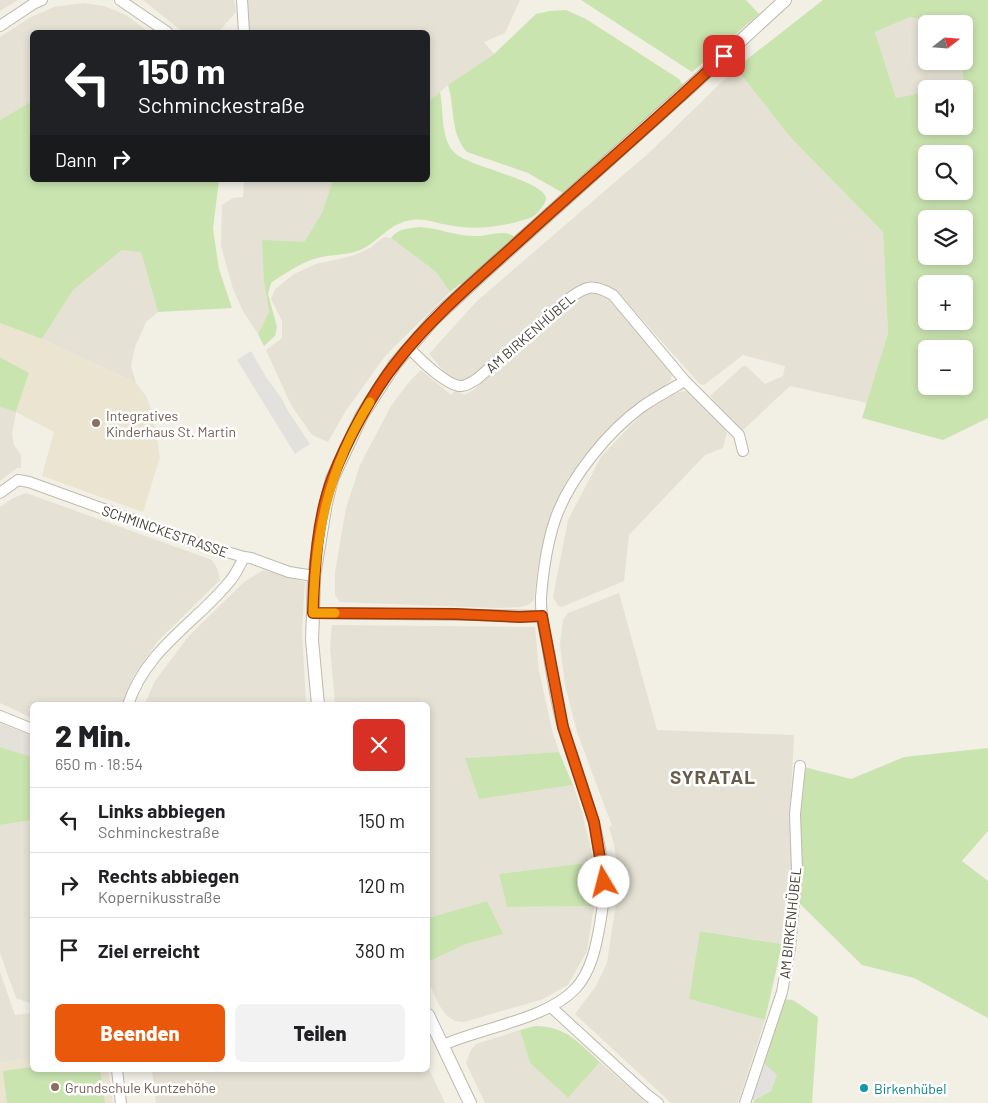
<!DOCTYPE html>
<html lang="de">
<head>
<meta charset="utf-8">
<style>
	:root { --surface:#fff; --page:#f2f2f2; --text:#202124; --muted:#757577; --line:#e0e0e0; --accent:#ea580c }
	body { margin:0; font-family:Barlow,sans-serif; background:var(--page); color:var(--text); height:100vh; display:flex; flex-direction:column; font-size:19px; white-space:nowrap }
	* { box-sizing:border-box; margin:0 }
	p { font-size:16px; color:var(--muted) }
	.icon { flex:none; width:28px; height:28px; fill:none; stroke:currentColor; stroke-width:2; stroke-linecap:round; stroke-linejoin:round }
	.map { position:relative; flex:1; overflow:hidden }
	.panel { position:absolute; left:30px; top:702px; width:400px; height:370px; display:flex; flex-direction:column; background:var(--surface); border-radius:8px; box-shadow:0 2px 8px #0003 }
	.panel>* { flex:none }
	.banner { position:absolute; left:30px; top:30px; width:400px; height:152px; border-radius:8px; box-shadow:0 2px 8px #0003; background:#202124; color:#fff; overflow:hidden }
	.needle { width:32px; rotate:73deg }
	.fabs { position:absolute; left:918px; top:15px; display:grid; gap:10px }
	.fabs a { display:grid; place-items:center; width:55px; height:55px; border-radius:8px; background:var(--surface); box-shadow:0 2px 8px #0003; font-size:25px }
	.pin { position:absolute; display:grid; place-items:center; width:42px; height:42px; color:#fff; margin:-21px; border-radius:10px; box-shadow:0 2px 8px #0006 }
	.me { position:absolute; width:55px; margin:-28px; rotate:352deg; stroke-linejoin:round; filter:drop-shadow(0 0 4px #0008) }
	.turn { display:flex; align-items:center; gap:18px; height:105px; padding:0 25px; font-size:22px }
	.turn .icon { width:65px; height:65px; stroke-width:2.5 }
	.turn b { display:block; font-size:35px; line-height:42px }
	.then { display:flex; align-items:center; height:48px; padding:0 25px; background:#0003; gap:10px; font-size:19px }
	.round { display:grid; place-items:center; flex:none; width:52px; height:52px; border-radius:8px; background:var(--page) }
	.overview { display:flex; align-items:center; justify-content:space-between; height:85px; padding:0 25px }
	h1 { font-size:30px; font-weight:800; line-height:38px }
	.primary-button { display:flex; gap:10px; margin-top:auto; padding:10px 25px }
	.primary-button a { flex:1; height:58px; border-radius:8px; background:var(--accent); color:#fff; font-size:20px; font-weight:800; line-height:58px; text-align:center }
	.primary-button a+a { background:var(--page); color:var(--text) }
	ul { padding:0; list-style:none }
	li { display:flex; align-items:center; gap:15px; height:65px; padding:0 25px; border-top:1px solid var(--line) }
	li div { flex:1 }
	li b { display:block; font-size:19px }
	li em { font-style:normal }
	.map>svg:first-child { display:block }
	.residential { fill:#e5e1d4 }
	.industrial { fill:#e4e0da }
	.education { fill:#eae4d0 }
	.green { fill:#cae4b0; fill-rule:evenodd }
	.parking { fill:#e3e1dd }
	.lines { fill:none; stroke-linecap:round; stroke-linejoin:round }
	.minor-casing { stroke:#c0b9ac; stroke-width:12 }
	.tertiary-casing { stroke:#c0b9ac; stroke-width:14 }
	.minor { stroke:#fff; stroke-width:10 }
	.tertiary { stroke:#fff; stroke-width:12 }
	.route-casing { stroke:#983908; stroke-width:12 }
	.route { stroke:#ea580c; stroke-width:9 }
	.slow { stroke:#f59e0b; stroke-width:9 }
	.education-dot { fill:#8d6e63; stroke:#fff; stroke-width:2 }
	.culture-dot { fill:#0f9aa8; stroke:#fff; stroke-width:2 }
	.labels { text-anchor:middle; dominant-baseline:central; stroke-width:5; stroke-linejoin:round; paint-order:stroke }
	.street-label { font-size:14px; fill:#443f35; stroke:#fff }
	.education-label { font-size:14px; fill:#785e54; stroke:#fff; text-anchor:start }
	.culture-label { font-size:14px; fill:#0d838f; stroke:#fff; text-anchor:start }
	.district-label { font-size:19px; font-weight:bold; letter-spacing:1px; fill:#665d4d; stroke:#fff }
</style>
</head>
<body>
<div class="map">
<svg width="988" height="1103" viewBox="0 0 988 1103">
	<rect width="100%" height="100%" fill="#f2efe5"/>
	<path class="residential" d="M 0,0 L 18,0 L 0,11 Z
		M 143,0 L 234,0 L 236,12 L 220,30 L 220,32 L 183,32 Z
		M 247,0 L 520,0 L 505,33 L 484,42 L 494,54 L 448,85 L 428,102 L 428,32 L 249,32 Z
		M 83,3 L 104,6 L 126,15 L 149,32 L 32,32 L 32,101 L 0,120 L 0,37 L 31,17 L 54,7 Z
		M 910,17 L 923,20 L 940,17 L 944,24 L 926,24 L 926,61 L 961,61 L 964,84 L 943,89 L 926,89 L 926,92 L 896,98 L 875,32 Z
		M 736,68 L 791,138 L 883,232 L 888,333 L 867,403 L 790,386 L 741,432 L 710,396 L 743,366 L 746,366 L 765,384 L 783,376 L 785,366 L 743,355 L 704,385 L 700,384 L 620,295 L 610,287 L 603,283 L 589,281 L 576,288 L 472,381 L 457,382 L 449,377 L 429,354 L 477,301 L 651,151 Z
		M 244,180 L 333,180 L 322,213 L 304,242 L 264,282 L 269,312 L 258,334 L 243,311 L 233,289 L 221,246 L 222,205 L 233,198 L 243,197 Z
		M 384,237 L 391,238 L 436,272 L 450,292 L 385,356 L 345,412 L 328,442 L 312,435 L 291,405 L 266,350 L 282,338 L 282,321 L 271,299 L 275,289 L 294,274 L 316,264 L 352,256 L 370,248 Z
		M 122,250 L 141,251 L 158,312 L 146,322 L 135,347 L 131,366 L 136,383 L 42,339 L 73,290 Z
		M 587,294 L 596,294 L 610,300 L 670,367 L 672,373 L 671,380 L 662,388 L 645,397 L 614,426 L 568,478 L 551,515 L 546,531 L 538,565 L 534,600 L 528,605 L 521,607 L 495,608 L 340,602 L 335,595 L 335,572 L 346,508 L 360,465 L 391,406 L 409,382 L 421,370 L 451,395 L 456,390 L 464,395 L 472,391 L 579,297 Z
		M 688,391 L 695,395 L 721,421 L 727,433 L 723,448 L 705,455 L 629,535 L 624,581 L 562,607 L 558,606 L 553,597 L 568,520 L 601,457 L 635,421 L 658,401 L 678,392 Z
		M 0,407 L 16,412 L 12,434 L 14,445 L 21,455 L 21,468 L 17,468 L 0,481 Z
		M 26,493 L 212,560 L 218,570 L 220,580 L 158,641 L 133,677 L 123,705 L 32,705 L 32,718 L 0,703 L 0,507 L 13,498 Z
		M 264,570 L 305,582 L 302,630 L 306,705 L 144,705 L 155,681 L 188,637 L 244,582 Z
		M 619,593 L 657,730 L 794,735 L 790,813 L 793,857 L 782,944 L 701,931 L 689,999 L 765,1020 L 738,1103 L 671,1103 L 575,1014 L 596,986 L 607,963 L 618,889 L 618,872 L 614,845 L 609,827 L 612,826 L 577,732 L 565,685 L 560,645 L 563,620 L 568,613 Z
		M 332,625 L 535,627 L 539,671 L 552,730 L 559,752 L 466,758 L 479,799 L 573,785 L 582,812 L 594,862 L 499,874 L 507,907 L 594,906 L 587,951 L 568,985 L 543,999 L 464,1022 L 455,1021 L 447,1016 L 439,1005 L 428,981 L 428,962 L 466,944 L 502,934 L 487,901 L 428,918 L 428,705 L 335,705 L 330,646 Z
		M 32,820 L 32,1004 L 16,998 L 0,953 L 0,825 Z
		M 0,972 L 15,1015 L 32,1013 L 32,1058 L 0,1062 Z
		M 520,1030 L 530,1063 L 568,1098 L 600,1062 L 647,1103 L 485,1103 L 466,1063 L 471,1050 L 476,1044 Z
		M 428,1067 L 445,1103 L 156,1103 L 152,1070 L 428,1070 Z"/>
	<path class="industrial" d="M 0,723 L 32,736 L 32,757 L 0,747 Z"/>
	<path class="education" d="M 0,323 L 42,339 L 136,383 L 146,396 L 153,415 L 160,457 L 143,512 L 42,476 L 54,432 L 16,412 L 29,373 L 0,357 Z
		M 32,1058 L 32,1070 L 108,1070 L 113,1103 L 0,1103 L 0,1062 Z"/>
	<path class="green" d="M 581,0 L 746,0 L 759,14 L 692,72 Z
		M 823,0 L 988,0 L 988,418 L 943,440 L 862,418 L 888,333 L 883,232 L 791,138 L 736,68 ZM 910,17 L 923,20 L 940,17 L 944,24 L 964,24 L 964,61 L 961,61 L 964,84 L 943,89 L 964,89 L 964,126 L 926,126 L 926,92 L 896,98 L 875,32 ZM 926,154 L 964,154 L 964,191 L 926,191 ZM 926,219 L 964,219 L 964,256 L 926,256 ZM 926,284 L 964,284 L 964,321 L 926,321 ZM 926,349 L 964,349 L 964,386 L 926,386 Z
		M 566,10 L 586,19 L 679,79 L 683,85 L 563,193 L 528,173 L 467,152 C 450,134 455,107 448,85 L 494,54 L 536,14 L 549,11 Z
		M 440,92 C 444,111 440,139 455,153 C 469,167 543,180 546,198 C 546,203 541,208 539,211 C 533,219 528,218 520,221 C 496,228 472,230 448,225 C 435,223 424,218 411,220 C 392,223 383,236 369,245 C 353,257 332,253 314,259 C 301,263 282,275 271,283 L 268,294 L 277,327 L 275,336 L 264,346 L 258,334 L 269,312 L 264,282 L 262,240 L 304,242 L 322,213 L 333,180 L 428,180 L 428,102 Z
		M 32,101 L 32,180 L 219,180 L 213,229 L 219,269 L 232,308 L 158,312 L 141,252 L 122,250 L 73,290 L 42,339 L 0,323 L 0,120 Z
		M 420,227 C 438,228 456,236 474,236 C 489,237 502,228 515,237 L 466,283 L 460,284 L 450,292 L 436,272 L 391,238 C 397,229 409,228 420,227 Z
		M 0,357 L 29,373 L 16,412 L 0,407 Z
		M 0,747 L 32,757 L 32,820 L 0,825 Z
		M 988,748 L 988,831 L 962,861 L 988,881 L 988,1018 L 914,978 L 862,965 L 794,898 L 800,766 L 851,779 L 904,757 Z
		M 559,752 L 573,785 L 479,799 L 465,758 Z
		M 594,862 L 594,906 L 507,907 L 499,874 Z
		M 487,901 L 503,934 L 466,944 L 428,962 L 428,918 Z
		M 700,931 L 782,944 L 765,1020 L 689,999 Z
		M 783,999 L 793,1000 L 818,1017 L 812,1103 L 753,1103 L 754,1100 L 771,1091 L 762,1061 Z
		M 535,1026 C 567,1026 578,1043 600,1062 L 568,1098 L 530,1063 L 520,1030 Z
		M 32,1067 L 32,1070 L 100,1070 L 105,1103 L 7,1103 L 3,1071 Z"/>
	<path class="parking" d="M 251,351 L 266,377 L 282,399 L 288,411 L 310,444 L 295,454 L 237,360 Z
		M 762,1061 L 777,1075 L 771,1091 L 754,1100 L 748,1097 Z"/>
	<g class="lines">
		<g class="minor-casing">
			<path id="minor" d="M 120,0 L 167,32
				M 242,0 L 244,32
				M 0,26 L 33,4 L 42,0
				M 409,348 C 420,359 443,383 459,386 C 466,387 471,382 477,379 L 567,300 C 586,286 592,283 613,295 L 685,381 C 671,389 656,397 643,406 C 608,431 569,479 555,520 C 547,544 543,572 541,597 C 540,615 545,633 548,650 C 552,676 556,703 563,727 C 578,779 602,829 604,883 C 605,897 602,910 600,924 C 596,947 591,972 575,989 C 545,1020 483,1027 443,1045
				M 685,381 L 739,435 L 743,451
				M 0,493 L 18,480 L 29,482 L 203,545 L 244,557 L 251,558 L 289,572 L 314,576
				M 313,613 L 542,616
				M 128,705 C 146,649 196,623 230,581 C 236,574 240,565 244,557
				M 0,716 L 32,729
				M 551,1007 L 646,1094 L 658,1103
				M 117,1070 L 121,1103
				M 745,1103 L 782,992 L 790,948 L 797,870 L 795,814 L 800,766"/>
		</g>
		<g class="tertiary-casing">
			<path id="tertiary" d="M 318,705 L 312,640 L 313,613 L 314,576 L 326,503 L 332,479 L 362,415 L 395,364 L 435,318 L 477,279 L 697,81 L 785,0
				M 428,1015 L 470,1103"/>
		</g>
		<use href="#minor" class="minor"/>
		<use href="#tertiary" class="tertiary"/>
	</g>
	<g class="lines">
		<g class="route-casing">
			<path id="route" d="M 604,882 L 594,822 L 563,727 L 542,616 L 520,617 L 456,614 L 313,613 C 314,570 317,519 332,479 C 346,442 372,393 396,363 C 434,314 482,275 528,233 C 593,174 660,117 724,56"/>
		</g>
		<use href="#route" class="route"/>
		<path class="slow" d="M 335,613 L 313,613 C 315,535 328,469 370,402"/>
	</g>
	<g class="education-dot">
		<circle cx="96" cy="423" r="5"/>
		<circle cx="55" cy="1087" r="5"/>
	</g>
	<circle class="culture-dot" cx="864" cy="1088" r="5"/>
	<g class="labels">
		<g class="street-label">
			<text transform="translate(530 333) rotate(-41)">AM BIRKENHÜBEL</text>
			<text transform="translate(165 531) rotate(19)">SCHMINCKESTRASSE</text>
			<text transform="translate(790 923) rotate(-84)">AM BIRKENHÜBEL</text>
		</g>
		<g class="education-label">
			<text x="106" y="415">Integratives<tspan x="106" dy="16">Kinderhaus St. Martin</tspan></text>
			<text x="65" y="1087">Grundschule Kuntzehöhe</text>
		</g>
		<g class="culture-label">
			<text x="874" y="1088">Birkenhübel</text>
		</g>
		<g class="district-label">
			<text x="713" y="776">SYRATAL</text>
		</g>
	</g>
</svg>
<div class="fabs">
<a><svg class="needle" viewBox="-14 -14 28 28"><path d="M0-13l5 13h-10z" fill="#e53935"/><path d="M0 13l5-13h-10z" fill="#757577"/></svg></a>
<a><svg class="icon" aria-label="sound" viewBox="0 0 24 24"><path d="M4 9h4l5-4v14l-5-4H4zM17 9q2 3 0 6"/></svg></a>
<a><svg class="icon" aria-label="search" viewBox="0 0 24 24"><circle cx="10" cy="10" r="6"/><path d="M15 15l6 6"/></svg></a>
<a><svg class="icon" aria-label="layers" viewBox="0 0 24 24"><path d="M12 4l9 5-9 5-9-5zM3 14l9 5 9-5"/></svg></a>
<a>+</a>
<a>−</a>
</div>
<div class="pin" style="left:724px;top:56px;background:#d93025"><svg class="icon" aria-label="arrive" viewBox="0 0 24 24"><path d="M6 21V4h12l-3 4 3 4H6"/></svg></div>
<svg class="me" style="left:604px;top:882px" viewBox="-20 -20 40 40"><circle r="19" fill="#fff"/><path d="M0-13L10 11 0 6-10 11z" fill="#ea580c"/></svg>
<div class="banner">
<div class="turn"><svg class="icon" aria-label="left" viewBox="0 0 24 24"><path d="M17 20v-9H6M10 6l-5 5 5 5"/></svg><div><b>150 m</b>Schminckestraße</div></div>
<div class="then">Dann<svg class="icon" aria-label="right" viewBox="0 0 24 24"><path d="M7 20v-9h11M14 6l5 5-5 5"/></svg></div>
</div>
<section class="panel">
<div class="overview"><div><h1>2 Min.</h1><p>650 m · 18:54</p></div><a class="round" style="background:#d93025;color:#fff"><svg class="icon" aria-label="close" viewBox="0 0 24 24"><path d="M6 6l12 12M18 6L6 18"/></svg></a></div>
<ul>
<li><svg class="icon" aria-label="left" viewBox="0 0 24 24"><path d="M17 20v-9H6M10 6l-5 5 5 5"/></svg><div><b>Links abbiegen</b><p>Schminckestraße</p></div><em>150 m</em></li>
<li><svg class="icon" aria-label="right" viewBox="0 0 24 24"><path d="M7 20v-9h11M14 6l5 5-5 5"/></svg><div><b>Rechts abbiegen</b><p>Kopernikusstraße</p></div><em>120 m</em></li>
<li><svg class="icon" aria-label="arrive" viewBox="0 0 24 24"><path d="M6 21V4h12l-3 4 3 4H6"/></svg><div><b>Ziel erreicht</b></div><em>380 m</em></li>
</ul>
<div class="primary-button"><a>Beenden</a><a>Teilen</a></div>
</section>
</div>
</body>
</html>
